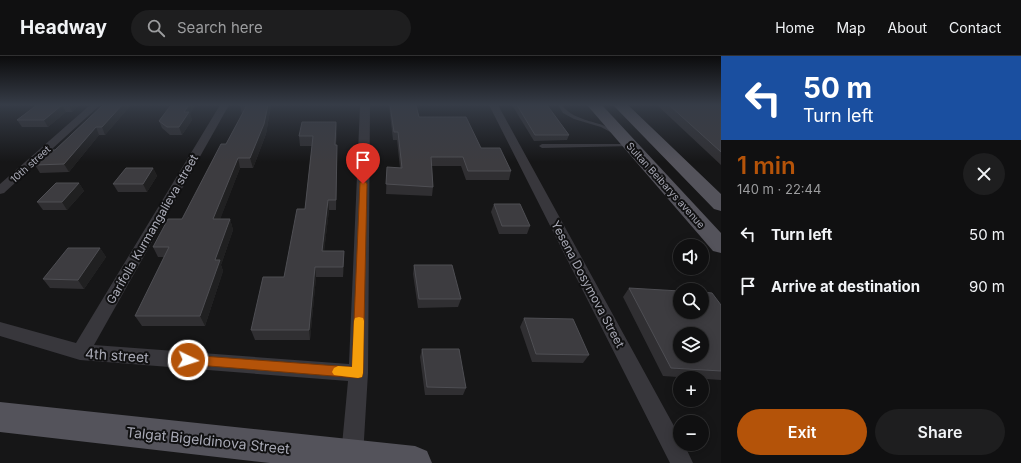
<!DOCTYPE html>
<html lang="en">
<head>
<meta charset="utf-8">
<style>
	:root { --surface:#101011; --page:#1e1e1f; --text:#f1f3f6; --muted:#9c9d9f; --line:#303031; --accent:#b45309 }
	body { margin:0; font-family:Inter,sans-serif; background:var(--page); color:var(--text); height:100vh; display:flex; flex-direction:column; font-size:15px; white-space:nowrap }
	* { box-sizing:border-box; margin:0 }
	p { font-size:13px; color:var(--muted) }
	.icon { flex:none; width:22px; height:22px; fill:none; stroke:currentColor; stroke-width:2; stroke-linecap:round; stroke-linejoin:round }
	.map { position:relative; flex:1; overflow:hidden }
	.sheet { display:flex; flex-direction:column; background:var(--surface); width:300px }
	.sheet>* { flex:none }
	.banner { background:#1a4fa0; color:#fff; overflow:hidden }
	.controls { position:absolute; left:673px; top:183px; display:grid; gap:8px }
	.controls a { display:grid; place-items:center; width:36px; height:36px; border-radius:50%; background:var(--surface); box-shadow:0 2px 10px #0003,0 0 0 1px var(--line); font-size:20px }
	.pin { position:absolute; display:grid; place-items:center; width:34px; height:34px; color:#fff; margin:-41px -17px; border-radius:50% 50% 50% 0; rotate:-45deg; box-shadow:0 0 4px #0007 }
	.pin .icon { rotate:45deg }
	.me { position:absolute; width:44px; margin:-22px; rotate:94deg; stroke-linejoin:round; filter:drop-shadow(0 0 3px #0008) }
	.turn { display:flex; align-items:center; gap:14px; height:84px; padding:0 16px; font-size:18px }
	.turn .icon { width:52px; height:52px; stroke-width:2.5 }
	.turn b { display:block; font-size:28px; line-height:34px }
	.round { display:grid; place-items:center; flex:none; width:42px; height:42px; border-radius:21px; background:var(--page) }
	.head { display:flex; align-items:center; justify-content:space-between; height:68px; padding:0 16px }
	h1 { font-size:24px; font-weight:600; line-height:30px; color:var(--accent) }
	.cta { display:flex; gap:8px; margin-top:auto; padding:8px 16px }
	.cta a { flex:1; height:46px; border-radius:24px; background:var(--accent); color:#fff; font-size:16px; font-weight:600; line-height:46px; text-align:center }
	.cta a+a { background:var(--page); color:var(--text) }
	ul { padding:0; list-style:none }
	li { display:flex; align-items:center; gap:12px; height:52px; padding:0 16px }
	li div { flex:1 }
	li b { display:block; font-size:15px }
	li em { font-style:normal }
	header { display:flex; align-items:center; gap:24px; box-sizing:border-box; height:56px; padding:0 20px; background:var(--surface); border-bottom:1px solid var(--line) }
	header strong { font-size:19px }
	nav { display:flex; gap:22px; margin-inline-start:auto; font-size:14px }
	.search { width:280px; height:36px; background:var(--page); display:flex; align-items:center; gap:10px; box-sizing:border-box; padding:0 14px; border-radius:22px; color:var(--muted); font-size:15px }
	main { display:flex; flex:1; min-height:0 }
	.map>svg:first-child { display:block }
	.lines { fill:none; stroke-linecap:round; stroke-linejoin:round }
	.lane { fill:#38373c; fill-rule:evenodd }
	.street { fill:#38373c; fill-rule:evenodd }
	.primary { fill:#54535b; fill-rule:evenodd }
	.wall { fill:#302f32 }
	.shaded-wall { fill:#202021 }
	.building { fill:#3d3c40; stroke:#4e4e53; fill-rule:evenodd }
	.route { fill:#b45309; stroke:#753606 }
	.slow { fill:#f59e0b }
	.labels { text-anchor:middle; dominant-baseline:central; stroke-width:4; stroke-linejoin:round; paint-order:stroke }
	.far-street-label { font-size:10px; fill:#a9aab6; stroke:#111112 }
	.street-label { font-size:12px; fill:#a9aab6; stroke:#111112 }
	.near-street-label { font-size:14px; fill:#a9aab6; stroke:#111112 }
</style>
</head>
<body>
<header>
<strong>Headway</strong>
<div class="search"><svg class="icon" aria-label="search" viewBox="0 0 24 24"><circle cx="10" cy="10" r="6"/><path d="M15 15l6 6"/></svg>Search here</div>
<nav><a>Home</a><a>Map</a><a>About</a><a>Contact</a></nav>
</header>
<main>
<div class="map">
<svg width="721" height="407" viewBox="0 0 721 407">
	<rect width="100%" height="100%" fill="#161617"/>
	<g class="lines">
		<path class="lane" d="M 558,49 L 562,49 C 575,67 602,64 618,77 L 614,78 L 601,71 L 574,63 L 563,57 Z
			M 630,88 L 632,88 L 632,90 L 542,92 L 539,90 L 542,88 Z"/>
		<path class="street" d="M 90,49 L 100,49 L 4,137 L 0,138 L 0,128 Z
			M 220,49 L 229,49 L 94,289 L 349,308 L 360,49 L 370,49 L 368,317 L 363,400 L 360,407 L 344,407 L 341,400 L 348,325 L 80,304 L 0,280 L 0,266 L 76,287 Z
			M 489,49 L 498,49 L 680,381 L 680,388 L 684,388 L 693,407 L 670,407 Z"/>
		<path class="primary" d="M 587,49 L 602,49 L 721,177 L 721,197 L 713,195 Z
			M 613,49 L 628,49 L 721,138 L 721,155 L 714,153 Z
			M 0,346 L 415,390 L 427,395 L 432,407 L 270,407 L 0,376 Z"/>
	</g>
	<path class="wall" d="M 37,49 L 79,49 L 72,56 L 66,56 L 48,71 L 22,71 L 17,64 Z
		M 103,49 L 131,49 L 105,79 L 99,79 L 69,116 L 40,117 L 35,109 L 55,94 Z
		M 171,49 L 195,49 L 190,58 L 192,64 L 182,79 L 170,79 L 162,72 L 159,65 Z
		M 240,49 L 271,49 L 266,78 L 253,112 L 240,112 L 220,163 L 230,163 L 233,174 L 221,209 L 223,215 L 205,270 L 142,270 L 135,260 L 164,201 L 158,201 L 153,191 L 182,163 L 226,88 L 242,58 Z
		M 389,49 L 416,49 L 419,61 L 481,92 L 511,115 L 509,124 L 466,124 L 461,110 L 432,110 L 433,131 L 432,140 L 386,138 L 387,111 L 400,112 L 397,84 L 393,84 Z
		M 512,49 L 547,49 L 569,79 L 567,84 L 534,85 Z
		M 657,49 L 721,49 L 721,109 Z
		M 336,66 L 337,75 L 336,89 L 337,98 L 336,154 L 329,154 L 324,195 L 344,195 L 344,205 L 343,221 L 316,221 L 310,284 L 255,284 L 251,274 L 284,221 L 305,153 L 312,90 L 300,90 L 299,80 Z
		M 153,112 L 157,120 L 147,136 L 118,136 L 113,128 Z
		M 79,127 L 84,135 L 67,154 L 43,154 L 37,146 Z
		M 494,148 L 530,170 L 527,178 L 499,178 L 491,156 Z
		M 100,192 L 106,201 L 84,233 L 50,232 L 43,223 Z
		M 414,209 L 461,243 L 458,251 L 418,252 L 413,218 Z
		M 629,232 L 721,249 L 721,324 L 663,320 L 623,241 Z
		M 524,262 L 589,299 L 583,307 L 532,306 L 520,271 Z
		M 422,293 L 466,332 L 463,339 L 425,339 L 420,301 Z"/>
	<path class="shaded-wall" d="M 62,49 L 66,56 L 48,71 L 44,64 Z
		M 69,49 L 79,49 L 72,56 Z
		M 122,49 L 131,49 L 105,79 L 102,71 Z
		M 189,49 L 195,49 L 190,58 L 192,64 L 182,79 L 179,71 L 184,56 Z
		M 268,49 L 271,49 L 266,78 L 253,112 L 250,102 Z
		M 336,66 L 337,75 L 335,98 L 335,89 Z
		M 96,71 L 99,79 L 69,116 L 64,108 Z
		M 238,102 L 240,112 L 216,174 L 213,163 Z
		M 153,112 L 157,120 L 147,136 L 143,128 Z
		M 79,127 L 84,135 L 67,154 L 62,146 Z
		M 328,144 L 329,154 L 323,205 L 322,195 Z
		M 230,163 L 233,174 L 221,209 L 223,215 L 205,270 L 200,260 L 215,204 Z
		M 100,192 L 106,201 L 84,233 L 78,224 Z
		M 344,195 L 344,205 L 343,221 L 343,211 Z
		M 315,211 L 316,221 L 310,284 L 309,274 Z"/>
	<path class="building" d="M 37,49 L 68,49 L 62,49 L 44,64 L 17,64 Z
		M 103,49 L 122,49 L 102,71 L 96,71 L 64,108 L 35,109 L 49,94 L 55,94 Z
		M 171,49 L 189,49 L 184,56 L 189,56 L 179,71 L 167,71 L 159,65 Z
		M 247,49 L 268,49 L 264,68 L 250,102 L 238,102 L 213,163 L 230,163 L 215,204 L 220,204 L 200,260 L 135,260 L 169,191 L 153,191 L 168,163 L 182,163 L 221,88 L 226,88 Z
		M 390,49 L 416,49 L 419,61 L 466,61 L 481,92 L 500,92 L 511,115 L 468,115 L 463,101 L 431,101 L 433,131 L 386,128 L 387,111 L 402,112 L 398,76 L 394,76 Z
		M 517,49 L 547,49 L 569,79 L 535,79 Z
		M 669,49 L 721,49 L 721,96 Z
		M 302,66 L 336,66 L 335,89 L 337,89 L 336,144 L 328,144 L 322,195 L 344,195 L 343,211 L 315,211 L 309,274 L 251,274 L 263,221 L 284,221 L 297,153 L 305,153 L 313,80 L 299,80 Z
		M 126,112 L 153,112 L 143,128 L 113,128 Z
		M 56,127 L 79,127 L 62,146 L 37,146 Z
		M 494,148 L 520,148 L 530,170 L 502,170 Z
		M 68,192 L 100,192 L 78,224 L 43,223 Z
		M 414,209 L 452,209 L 461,243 L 419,243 Z
		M 629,232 L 680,235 L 680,256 L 702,256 L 702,236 L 712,237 L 721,249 L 721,315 L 671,312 ZM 680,278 L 702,278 L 702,300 L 680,300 Z
		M 524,262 L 573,263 L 589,299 L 536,298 Z
		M 422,293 L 459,293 L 466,332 L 427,331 Z"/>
	<linearGradient id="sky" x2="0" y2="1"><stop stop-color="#0c0c0d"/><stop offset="0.46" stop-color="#363c47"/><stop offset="1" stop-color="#363c47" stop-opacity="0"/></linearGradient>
	<rect width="721" height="106" fill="url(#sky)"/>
	<path class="route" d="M 360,126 L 366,126 L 367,128 L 363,317 L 362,321 L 358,322 L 184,308 L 182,304 L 184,301 L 188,299 L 352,311 Z"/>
	<path class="slow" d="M 359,261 L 363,262 L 364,265 L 363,317 L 362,321 L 358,322 L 334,319 L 332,316 L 334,312 L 338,310 L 352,311 L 354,265 L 355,262 Z"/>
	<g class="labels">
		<g class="far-street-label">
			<text transform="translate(30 108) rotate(-42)">10th street</text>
			<text transform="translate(666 129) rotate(48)">Sultan Beibarys avenue</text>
		</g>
		<g class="street-label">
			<text transform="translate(152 173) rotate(-60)">Garifolla Kurmangalieva street</text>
			<text transform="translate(588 228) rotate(62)">Yesena Dosymova Street</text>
		</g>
		<g class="near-street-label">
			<text transform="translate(117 299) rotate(4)">4th street</text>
			<text transform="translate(208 384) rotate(6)">Talgat Bigeldinova Street</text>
		</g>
	</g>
</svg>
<div class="controls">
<a><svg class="icon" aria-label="sound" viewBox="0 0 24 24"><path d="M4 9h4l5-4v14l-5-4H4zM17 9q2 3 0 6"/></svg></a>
<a><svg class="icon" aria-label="search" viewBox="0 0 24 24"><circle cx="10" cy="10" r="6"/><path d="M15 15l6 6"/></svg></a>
<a><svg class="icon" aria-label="layers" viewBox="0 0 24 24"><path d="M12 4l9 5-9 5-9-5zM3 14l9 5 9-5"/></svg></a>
<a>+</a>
<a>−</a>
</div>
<div class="pin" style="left:363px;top:128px;background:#d93025"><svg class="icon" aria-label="arrive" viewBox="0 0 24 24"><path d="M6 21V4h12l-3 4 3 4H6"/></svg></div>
<svg class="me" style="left:188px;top:304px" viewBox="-20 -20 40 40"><circle r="17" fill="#b45309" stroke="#fff" stroke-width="3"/><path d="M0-11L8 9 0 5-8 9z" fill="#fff"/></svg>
</div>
<section class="sheet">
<div class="banner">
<div class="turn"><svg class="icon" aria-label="left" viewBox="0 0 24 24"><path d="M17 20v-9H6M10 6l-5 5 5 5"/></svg><div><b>50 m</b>Turn left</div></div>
</div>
<div class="head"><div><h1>1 min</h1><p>140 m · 22:44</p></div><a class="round"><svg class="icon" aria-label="close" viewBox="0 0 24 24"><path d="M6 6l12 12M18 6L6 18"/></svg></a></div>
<ul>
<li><svg class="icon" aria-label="left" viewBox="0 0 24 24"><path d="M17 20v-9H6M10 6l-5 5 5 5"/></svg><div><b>Turn left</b></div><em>50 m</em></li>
<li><svg class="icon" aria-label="arrive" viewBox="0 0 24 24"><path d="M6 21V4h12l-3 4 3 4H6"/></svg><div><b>Arrive at destination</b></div><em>90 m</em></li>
</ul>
<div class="cta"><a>Exit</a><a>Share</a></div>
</section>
</main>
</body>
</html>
